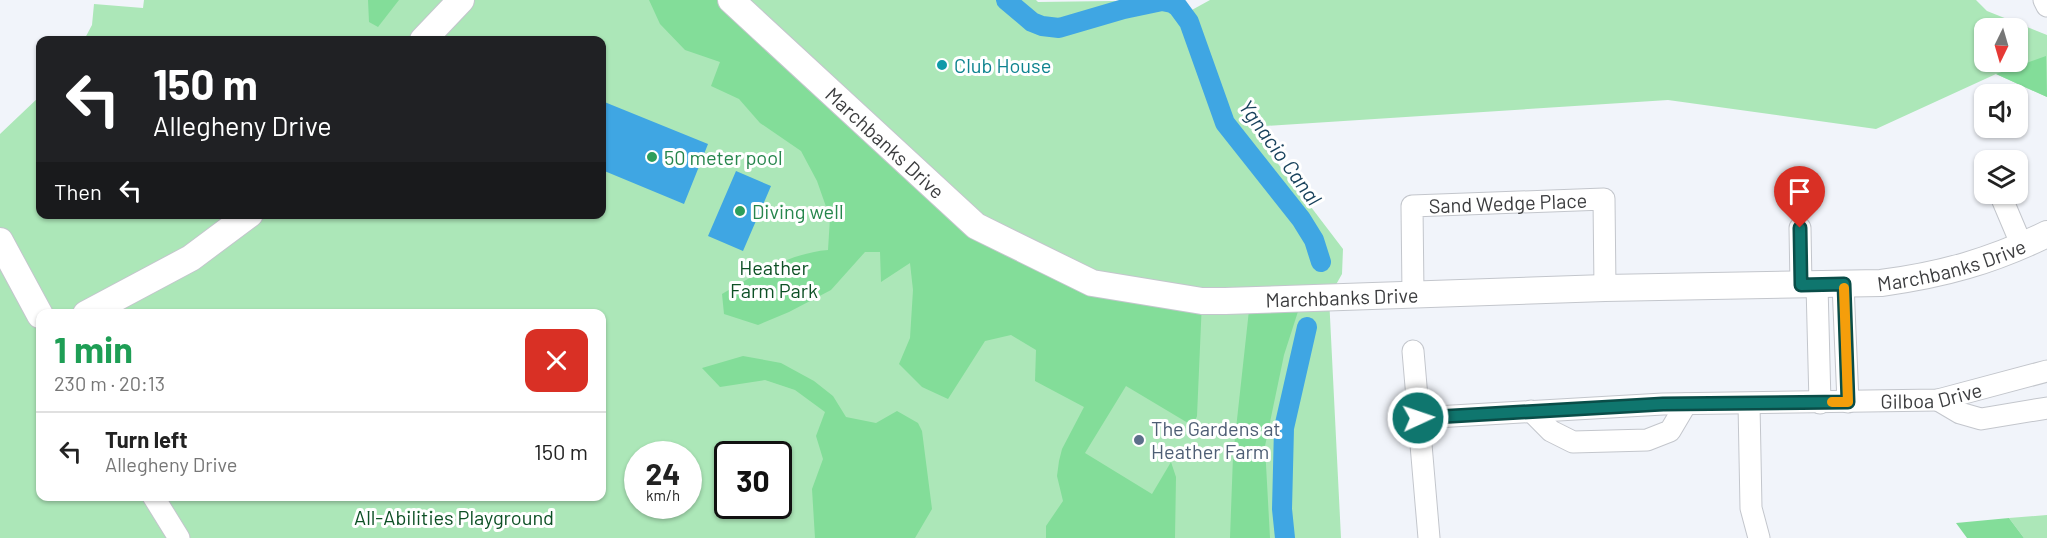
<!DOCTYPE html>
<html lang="en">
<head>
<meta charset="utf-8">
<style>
	:root { --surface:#fff; --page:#f2f2f2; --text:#222; --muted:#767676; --line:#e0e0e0 }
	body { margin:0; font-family:Barlow,sans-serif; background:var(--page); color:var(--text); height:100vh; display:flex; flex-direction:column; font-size:22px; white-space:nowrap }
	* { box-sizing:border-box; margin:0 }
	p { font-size:20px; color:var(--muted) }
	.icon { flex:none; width:33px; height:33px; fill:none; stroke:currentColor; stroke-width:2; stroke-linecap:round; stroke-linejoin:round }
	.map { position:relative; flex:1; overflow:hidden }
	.drawer { position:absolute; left:36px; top:309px; width:570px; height:192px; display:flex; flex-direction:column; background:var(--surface); border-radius:12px; box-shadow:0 2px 4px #0004 }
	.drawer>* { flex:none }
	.guide { position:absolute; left:36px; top:36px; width:570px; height:183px; border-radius:12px; box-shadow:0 2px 4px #0004; background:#202124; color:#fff; overflow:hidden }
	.needle { width:39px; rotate:185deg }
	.fabs { position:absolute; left:1974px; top:18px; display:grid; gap:12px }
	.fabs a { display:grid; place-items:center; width:54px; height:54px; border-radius:12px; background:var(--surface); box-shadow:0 2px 4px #0004; font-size:30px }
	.speed { position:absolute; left:624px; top:441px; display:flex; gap:12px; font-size:30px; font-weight:700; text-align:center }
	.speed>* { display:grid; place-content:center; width:78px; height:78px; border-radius:50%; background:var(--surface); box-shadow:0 2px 4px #0004; line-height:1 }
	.speed small { font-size:15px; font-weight:400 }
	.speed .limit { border:3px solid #111; border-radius:9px; background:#fff; color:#111 }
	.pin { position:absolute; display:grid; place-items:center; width:51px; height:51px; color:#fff; margin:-62px -26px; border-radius:50% 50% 50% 0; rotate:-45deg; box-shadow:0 0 6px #0007 }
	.pin .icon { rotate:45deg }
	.me { position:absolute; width:66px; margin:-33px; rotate:87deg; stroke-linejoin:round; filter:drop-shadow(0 0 4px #0008) }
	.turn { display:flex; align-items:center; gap:21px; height:126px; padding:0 18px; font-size:27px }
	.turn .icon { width:78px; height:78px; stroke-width:2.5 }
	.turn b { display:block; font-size:42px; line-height:51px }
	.then { display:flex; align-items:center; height:57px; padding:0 18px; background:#0003; gap:12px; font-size:22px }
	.round { display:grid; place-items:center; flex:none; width:63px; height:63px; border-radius:12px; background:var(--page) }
	.summary { display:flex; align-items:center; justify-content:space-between; height:102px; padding:0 18px }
	h1 { font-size:36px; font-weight:700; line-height:45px; color:#1e9e55 }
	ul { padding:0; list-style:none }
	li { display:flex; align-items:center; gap:18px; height:78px; padding:0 18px; border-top:2px solid var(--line) }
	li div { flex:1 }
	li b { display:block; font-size:22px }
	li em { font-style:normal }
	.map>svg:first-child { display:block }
	.green { fill:#ace7b8; fill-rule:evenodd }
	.forest { fill:#83dd99 }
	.water { fill:#3fa6e3 }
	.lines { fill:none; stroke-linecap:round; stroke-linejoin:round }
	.canal { stroke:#3fa6e3; stroke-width:20 }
	.minor-casing { stroke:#c3c6cc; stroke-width:23 }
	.tertiary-casing { stroke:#c3c6cc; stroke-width:28 }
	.minor { stroke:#fff; stroke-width:21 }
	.tertiary { stroke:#fff; stroke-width:26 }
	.route-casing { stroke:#0a4d48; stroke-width:15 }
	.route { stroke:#0f766e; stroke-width:10 }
	.slow { stroke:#f59e0b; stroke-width:10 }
	.culture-dot { fill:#0f9aa8; stroke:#fff; stroke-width:2 }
	.leisure-dot { fill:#2e9e5b; stroke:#fff; stroke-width:2 }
	.service-dot { fill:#5c6f8a; stroke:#fff; stroke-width:2 }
	.labels { text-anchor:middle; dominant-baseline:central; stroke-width:6; stroke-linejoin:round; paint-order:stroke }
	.culture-label { font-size:20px; fill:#0d838f; stroke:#fff; text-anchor:start }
	.street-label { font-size:20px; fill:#3c3d3f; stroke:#fff }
	.leisure-label { font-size:20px; fill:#27864d; stroke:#fff; text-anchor:start }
	.park-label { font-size:20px; fill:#0d5025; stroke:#fff }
	.service-label { font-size:20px; fill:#4e5e75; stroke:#fff; text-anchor:start }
	.water-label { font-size:21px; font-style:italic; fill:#18425c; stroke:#fff }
</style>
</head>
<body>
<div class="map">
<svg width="2047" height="538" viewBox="0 0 2047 538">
	<rect width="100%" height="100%" fill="#f1f4fa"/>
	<path class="green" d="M 144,0 L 1036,0 L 1038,2 L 1185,0 L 1190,11 L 1210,0 L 1976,0 L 1987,11 L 2047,35 L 2047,97 L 1996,74 L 1876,129 L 1668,100 L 1250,127 L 1343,249 L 1342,274 L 1329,297 L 1341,538 L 0,538 L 0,134 L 40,96 L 40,214 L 602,214 L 602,40 L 84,40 L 92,25 L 94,4 L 143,8 ZM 1984,28 L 2018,28 L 2018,62 L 1984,62 ZM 40,314 L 602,314 L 602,496 L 40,496 ZM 638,454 L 688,454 L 688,506 L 638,506 ZM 728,454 L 778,454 L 778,506 L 728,506 Z
		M 2047,515 L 2047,538 L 2024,538 L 2009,518 Z"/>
	<path class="forest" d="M 368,0 L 399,0 L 378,27 L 369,22 Z
		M 649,0 L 731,0 L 921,177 L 1092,283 L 1202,301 L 1197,416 L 1193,426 L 1126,386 L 1085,453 L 1152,494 L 1171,462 L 1176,477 L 1175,538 L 1046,538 L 1046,526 L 1063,501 L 1057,476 L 1059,461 L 1062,449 L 1084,407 L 1035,381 L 1036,350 L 1011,335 L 985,341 L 948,399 L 922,387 L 899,364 L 910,338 L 913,290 L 910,263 L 881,282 L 880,252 L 865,252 L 831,290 L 789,312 L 758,325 L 724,314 L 722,294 C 754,275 790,253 828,250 L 830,218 L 817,181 L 801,151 L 760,123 L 739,99 L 711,86 L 720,62 L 685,50 L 660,24 Z
		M 2046,56 L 2047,97 L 1996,74 Z
		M 1302,299 L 1284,355 L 1265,446 L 1270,538 L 1230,538 L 1233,456 L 1250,301 Z
		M 743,356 L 781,363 L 814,381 L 833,396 L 846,417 L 876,423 L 897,411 L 918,423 L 922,431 L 932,509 L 915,538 L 815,538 L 812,489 L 823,459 L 816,436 L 825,412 L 795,390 L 765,380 L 720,387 L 702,368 Z
		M 2009,518 L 2024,538 L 1967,538 L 1956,523 Z"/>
	<path class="water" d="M 602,101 L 708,144 L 684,204 L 602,170 Z
		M 736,171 L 771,186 L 743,251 L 708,236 Z"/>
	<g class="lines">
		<path class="canal" d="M 1006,0 L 1032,22 L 1042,26 L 1059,28 L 1124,9 L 1162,1 L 1172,3 L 1178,7 L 1189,22 L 1225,123 L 1301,219 L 1314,240 L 1321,262
			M 1285,538 L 1282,509 L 1284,428 L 1307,327"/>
		<g class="minor-casing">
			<g id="minor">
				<path d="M 2044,0 L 2047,6"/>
				<path d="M 2000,194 L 2022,246"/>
				<path d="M 1800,228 L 1801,285"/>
				<path d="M 1843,284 L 1848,402"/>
				<path d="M 1817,285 L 1820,403"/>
				<path id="s1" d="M 1413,294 L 1412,206 L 1604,199 L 1605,288"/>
				<path d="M 1413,351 L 1429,538"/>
				<path d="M 1938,400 L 1960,413 L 1981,419 L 2047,408"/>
				<path d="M 1749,404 L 1751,508 L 1759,538"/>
				<path d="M 1531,411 L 1551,431 L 1573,442 L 1647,440 L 1670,431 L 1686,404"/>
				<path id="s2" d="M 1418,418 L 1663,404 L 1938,400 L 2047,371"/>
				<path d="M 153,496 L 179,538"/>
			</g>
		</g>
		<g class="tertiary-casing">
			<g id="tertiary">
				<path id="s3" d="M 731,0 L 976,226 L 1092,283 L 1202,301 L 1225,301 L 1605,288 L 1881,283 C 1942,275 1992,261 2047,234"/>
				<path d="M 423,40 L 461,0"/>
				<path d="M 0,241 L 40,315"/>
				<path d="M 86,314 L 191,258 L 250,214"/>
			</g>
		</g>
		<use href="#minor" class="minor"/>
		<use href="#tertiary" class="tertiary"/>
	</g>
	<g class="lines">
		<g class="route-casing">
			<path id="route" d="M 1418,418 L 1663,404 L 1848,402 L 1844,284 L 1801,285 L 1800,228"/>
		</g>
		<use href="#route" class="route"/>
		<path class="slow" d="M 1832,402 L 1848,402 L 1844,288"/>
	</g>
	<circle class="culture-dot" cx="942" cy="65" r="6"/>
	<g class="leisure-dot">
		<circle cx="652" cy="157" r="6"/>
		<circle cx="740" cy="211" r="6"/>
	</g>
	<circle class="service-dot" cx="1139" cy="440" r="6"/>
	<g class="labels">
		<g class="culture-label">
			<text x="954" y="65">Club House</text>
		</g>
		<g class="street-label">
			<text stroke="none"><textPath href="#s3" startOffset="210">Marchbanks Drive</textPath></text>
			<text stroke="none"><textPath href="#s1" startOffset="184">Sand Wedge Place</textPath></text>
			<text stroke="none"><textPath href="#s3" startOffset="1326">Marchbanks Drive</textPath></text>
			<text stroke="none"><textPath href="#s3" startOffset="714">Marchbanks Drive</textPath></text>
			<text stroke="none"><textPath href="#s2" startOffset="514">Gilboa Drive</textPath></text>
		</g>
		<g class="leisure-label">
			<text x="664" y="157">50 meter pool</text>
			<text x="752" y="211">Diving well</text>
		</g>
		<g class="park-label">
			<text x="774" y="267">Heather<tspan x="774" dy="23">Farm Park</tspan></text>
			<text x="454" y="517">All-Abilities Playground</text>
		</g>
		<g class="service-label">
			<text x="1151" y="428">The Gardens at<tspan x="1151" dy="23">Heather Farm</tspan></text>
		</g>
		<g class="water-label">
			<text transform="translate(1281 152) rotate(54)">Ygnacio Canal</text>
		</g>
	</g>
</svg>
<div class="fabs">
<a><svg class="needle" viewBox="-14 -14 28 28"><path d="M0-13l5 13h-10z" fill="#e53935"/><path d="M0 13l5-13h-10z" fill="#767676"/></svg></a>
<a><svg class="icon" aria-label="sound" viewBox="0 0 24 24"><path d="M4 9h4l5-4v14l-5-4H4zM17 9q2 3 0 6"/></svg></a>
<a><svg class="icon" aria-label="layers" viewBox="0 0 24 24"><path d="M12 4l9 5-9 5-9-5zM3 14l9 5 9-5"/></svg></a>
</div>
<div class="speed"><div>24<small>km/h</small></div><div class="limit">30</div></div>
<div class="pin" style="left:1800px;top:228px;background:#d93025"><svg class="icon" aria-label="arrive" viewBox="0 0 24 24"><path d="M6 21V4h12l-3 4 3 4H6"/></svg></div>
<svg class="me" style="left:1418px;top:418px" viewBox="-20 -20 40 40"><circle r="17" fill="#0f766e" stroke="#fff" stroke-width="3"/><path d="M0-11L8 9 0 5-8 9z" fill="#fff"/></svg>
<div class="guide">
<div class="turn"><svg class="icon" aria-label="left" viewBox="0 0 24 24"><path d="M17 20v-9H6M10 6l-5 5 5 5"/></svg><div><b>150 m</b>Allegheny Drive</div></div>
<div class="then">Then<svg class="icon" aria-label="left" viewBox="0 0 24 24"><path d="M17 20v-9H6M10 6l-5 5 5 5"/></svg></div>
</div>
<section class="drawer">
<div class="summary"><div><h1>1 min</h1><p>230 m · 20:13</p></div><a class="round" style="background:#d93025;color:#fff"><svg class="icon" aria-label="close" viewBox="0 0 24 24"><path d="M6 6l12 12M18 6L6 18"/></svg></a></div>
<ul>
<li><svg class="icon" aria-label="left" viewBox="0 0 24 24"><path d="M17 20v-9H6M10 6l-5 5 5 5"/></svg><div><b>Turn left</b><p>Allegheny Drive</p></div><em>150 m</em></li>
</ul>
</section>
</div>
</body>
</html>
